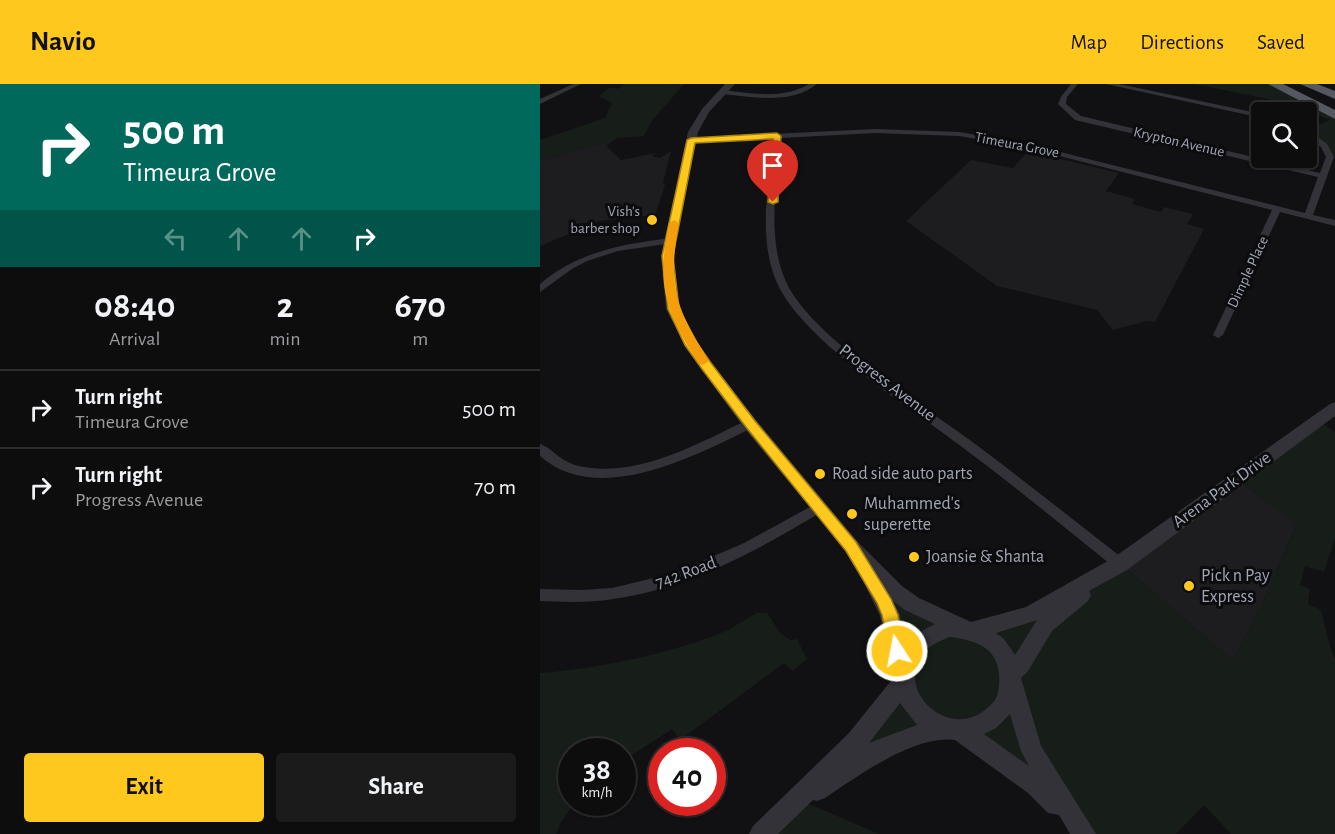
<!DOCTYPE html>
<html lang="en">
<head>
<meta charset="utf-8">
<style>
	:root { --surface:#0d0d0e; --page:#1b1b1c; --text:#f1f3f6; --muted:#9a9c9e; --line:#2d2d2e; --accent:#ffc81d }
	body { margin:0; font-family:"Alegreya Sans",sans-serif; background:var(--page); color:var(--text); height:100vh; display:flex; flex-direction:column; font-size:22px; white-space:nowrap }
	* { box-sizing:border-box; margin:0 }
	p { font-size:20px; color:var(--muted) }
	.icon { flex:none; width:33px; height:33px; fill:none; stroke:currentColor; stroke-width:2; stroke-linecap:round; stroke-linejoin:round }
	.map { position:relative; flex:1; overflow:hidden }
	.side { display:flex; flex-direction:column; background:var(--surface); width:540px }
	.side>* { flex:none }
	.guide { background:#00695c; color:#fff; overflow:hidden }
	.fabs { position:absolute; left:711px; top:18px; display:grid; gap:12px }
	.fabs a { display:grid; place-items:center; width:66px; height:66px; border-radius:6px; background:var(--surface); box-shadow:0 2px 4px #0004,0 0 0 2px var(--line); font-size:30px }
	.speed { position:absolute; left:18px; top:654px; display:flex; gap:12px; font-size:30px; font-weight:700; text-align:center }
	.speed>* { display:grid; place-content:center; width:78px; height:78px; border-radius:50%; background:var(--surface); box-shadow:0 2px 4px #0004,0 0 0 2px var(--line); line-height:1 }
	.speed small { font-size:15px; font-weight:400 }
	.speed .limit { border:9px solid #d22; background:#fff; color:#111 }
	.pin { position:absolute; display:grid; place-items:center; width:51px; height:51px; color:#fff; margin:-62px -26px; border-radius:50% 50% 50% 0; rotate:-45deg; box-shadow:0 0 6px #0007 }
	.pin .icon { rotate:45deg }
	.me { position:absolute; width:66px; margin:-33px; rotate:349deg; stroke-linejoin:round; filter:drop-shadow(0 0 4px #0008) }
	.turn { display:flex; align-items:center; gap:21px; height:126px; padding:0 24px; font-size:27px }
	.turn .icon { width:78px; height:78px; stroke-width:2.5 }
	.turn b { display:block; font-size:42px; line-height:51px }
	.lanes { display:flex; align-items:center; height:57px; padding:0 24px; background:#0003; justify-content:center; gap:30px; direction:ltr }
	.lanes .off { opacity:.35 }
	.eta { display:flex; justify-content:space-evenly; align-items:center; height:102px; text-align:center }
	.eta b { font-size:36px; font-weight:700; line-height:42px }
	.primary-button { display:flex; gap:12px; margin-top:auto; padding:12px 24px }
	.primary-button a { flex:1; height:69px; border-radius:6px; background:var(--accent); color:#111; font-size:24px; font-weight:700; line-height:69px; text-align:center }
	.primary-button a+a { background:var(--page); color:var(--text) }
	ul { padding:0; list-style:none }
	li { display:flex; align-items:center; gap:18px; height:78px; padding:0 24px; border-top:2px solid var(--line) }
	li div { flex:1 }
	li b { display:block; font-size:22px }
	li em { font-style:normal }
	header { display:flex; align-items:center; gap:36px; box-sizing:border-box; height:84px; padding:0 30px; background:var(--accent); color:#111 }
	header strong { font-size:28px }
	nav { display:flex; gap:33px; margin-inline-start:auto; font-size:21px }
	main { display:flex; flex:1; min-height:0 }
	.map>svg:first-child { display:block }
	.built { fill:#1d1d20 }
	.green { fill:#171e19 }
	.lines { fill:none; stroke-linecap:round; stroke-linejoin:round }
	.minor { fill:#323238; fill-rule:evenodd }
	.tertiary { fill:#323238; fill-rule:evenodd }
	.trunk { fill:#565861; fill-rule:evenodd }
	.route { fill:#ffc81d; stroke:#a68213; stroke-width:1.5 }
	.slow { fill:#f59e0b }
	.poi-dot { fill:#ffc81d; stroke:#0c0c0e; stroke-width:2 }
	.labels { text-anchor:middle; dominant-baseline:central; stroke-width:6; stroke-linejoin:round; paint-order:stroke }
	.far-street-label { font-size:15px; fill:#a1a6b5; stroke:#0c0c0e }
	.far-poi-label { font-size:15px; fill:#a1a6b5; stroke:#0c0c0e; text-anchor:end }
	.street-label { font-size:18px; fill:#a1a6b5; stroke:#0c0c0e }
	.poi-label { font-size:18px; fill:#a1a6b5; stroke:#0c0c0e; text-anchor:start }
</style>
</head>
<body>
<header>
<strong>Navio</strong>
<nav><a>Map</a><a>Directions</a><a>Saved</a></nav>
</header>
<main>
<section class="side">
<div class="guide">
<div class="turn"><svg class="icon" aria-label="right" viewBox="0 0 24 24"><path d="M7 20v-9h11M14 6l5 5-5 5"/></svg><div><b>500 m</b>Timeura Grove</div></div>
<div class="lanes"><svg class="icon off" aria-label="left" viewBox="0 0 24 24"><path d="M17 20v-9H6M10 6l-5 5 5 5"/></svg><svg class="icon off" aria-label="ahead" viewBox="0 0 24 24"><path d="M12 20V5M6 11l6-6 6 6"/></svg><svg class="icon off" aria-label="ahead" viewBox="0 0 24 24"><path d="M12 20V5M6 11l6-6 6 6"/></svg><svg class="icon" aria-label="right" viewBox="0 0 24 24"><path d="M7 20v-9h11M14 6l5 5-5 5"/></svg></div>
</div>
<div class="eta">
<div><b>08:40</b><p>Arrival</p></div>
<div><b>2</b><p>min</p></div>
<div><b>670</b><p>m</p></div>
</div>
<ul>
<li><svg class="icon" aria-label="right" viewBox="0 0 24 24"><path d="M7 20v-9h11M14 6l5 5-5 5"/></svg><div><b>Turn right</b><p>Timeura Grove</p></div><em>500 m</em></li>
<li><svg class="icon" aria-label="right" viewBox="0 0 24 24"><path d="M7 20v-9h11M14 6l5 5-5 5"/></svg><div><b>Turn right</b><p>Progress Avenue</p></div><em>70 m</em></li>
</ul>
<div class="primary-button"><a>Exit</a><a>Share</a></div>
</section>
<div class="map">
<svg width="795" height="750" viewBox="0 0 795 750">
	<rect width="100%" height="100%" fill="#111113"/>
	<path class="built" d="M 63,59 L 81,76 L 116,69 L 112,72 L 120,74 L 131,67 L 123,99 L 125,101 L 115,131 L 59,137 L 0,162 L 0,77 Z
		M 488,67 L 579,89 L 566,107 L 595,115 L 592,120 L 621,128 L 624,123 L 653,130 L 647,140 L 664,145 L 615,238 L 606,237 L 573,246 L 557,226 L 457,202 L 366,137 L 431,76 L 473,84 Z
		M 700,398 L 757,440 L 721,523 L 693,577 L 581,480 Z"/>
	<path class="green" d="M 85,0 L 144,0 L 111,38 L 104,52 L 77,54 L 66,62 L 63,59 L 0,77 L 0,56 L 65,34 L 72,19 L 59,12 L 70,3 L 77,5 Z
		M 654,0 L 734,0 L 795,26 L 795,71 L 789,70 L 767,48 L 767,45 L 790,36 L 743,18 Z
		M 780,338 L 795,348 L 795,454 L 784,488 L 765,482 L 760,501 L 770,505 L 768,520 L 781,526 L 790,563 L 795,575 L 795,750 L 691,750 L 664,721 L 636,750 L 542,750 L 467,680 L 398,648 L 260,716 L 339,750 L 226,750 L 361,598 L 340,492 L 424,543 L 468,541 L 581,480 L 693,577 L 721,523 L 757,441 L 700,398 Z
		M 217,529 L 227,529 L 240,549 L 250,556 L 257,555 L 267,575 L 253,587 L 244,579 L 140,656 L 132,645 L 83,677 L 82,668 L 32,668 L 32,718 L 34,719 L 20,740 L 16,750 L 0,750 L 0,589 C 55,585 124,571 176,551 C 190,546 204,536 217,529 Z"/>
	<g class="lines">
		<path class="minor" d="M 33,0 L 41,0 L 0,20 L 0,15 Z
			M 269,0 L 277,0 C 251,21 213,13 182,10 L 179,8 L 182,6 C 211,9 242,16 269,0 Z
			M 531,0 L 538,0 L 527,13 L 526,20 L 541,32 L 780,89 L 786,73 L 781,63 L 766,52 L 766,46 L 769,46 L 787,60 L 794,73 L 773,131 L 795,136 L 795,142 L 740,128 L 683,251 L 678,254 L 673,251 L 732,126 L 484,63 L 419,52 L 335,49 L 241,54 C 237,99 227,150 244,193 C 265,249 378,318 427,354 C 480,393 532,435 585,476 L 587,480 L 585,484 L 580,486 L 575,484 C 523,442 472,400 418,360 C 367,321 257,253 235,194 C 218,150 229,99 233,54 L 151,58 L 147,56 L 151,54 L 335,45 L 419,48 L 484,59 L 765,129 L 778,93 L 535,36 L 518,20 L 521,13 Z
			M 566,0 L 579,0 L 722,30 L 722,34 Z
			M 130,154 L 133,155 L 133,159 L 78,167 L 47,177 L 32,185 L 0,208 L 0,200 C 37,168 83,160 130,154 Z
			M 210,336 L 216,340 L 214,343 C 156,371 59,424 0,372 L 0,360 C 12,364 19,376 35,381 C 80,393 128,374 168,355 C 182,349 196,340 210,336 Z
			M 279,418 L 283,419 L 285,423 L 283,427 C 218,466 150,504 73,515 C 49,519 24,518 0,517 L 0,505 L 41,506 L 72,504 L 134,489 L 204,459 Z"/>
		<path class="tertiary" d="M 185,0 L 195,0 L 169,28 L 158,48 L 133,173 L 140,225 L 157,260 L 171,278 L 216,336 L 317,457 L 362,502 L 379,514 L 431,538 L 486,523 L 573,474 L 790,320 L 795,318 L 795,332 L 587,486 L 549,507 L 551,511 L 548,517 L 512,547 L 488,587 L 481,594 L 501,662 L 556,750 L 530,750 L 519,731 L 508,729 L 488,709 L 415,656 C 375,650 318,692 285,714 L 277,717 L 273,716 L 238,750 L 209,750 L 213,742 L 309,649 L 354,593 L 355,586 L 347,567 L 340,532 L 320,491 L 322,486 L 204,344 L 146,264 L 126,225 L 121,173 L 148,48 L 162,25 ZM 353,517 L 365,526 L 395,540 L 374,551 L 366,562 L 360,531 ZM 497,536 L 475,571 L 464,555 L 456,549 ZM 409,553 C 444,556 465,570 458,608 C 457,616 451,621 445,626 C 405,658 348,599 389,564 C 394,559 403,556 409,553 ZM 360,619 L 377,641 L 329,659 ZM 470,630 L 481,667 L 489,682 L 444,650 L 456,644 Z"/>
		<path class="trunk" d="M 728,0 L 743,0 L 795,26 L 795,35 Z
			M 760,0 L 777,0 L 795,7 L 795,15 Z"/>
	</g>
	<path class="route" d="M 237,49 L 241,52 L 238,118 L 233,120 L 228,118 L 233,55 L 155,59 L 133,172 L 139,225 L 157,259 L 171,279 L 215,337 L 316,458 L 351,515 L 358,531 L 365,567 L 363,572 L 357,575 L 351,572 L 349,567 L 342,531 L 337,519 L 306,467 L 206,343 L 162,285 L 145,261 L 128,225 L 122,172 L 147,56 L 151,54 Z"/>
	<path class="slow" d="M 134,136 L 139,139 C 127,203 136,224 169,277 L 163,281 L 159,280 C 125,226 116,204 129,139 Z"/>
	<g class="poi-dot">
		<circle cx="112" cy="136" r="6"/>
		<circle cx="280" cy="390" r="6"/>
		<circle cx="312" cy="430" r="6"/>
		<circle cx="374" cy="473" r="6"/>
		<circle cx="649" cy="502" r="6"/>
	</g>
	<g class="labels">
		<g class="far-street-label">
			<text transform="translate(639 58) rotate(13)">Krypton Avenue</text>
			<text transform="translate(477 61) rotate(11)">Timeura Grove</text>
			<text transform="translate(708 188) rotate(-65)">Dimple Place</text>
		</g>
		<g class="far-poi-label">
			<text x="100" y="127">Vish's<tspan x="100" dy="17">barber shop</tspan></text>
		</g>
		<g class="street-label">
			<text transform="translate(347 299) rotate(37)">Progress Avenue</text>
			<text transform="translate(682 406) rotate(-36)">Arena Park Drive</text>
			<text transform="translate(146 489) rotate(-20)">742 Road</text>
		</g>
		<g class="poi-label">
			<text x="292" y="390">Road side auto parts</text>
			<text x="324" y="420">Muhammed's<tspan x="324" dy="21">superette</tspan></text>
			<text x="386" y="473">Joansie &amp; Shanta</text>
			<text x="661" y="492">Pick n Pay<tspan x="661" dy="21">Express</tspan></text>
		</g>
	</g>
</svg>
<div class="fabs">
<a><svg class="icon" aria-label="search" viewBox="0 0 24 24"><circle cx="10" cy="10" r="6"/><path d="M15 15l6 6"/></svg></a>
</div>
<div class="speed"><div>38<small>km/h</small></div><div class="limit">40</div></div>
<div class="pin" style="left:233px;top:118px;background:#d93025"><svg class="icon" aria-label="arrive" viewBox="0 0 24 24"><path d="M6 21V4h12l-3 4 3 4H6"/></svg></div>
<svg class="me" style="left:357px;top:567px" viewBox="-20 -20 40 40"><circle r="17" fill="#ffc81d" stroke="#fff" stroke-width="3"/><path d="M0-11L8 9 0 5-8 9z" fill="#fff"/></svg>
</div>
</main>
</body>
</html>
